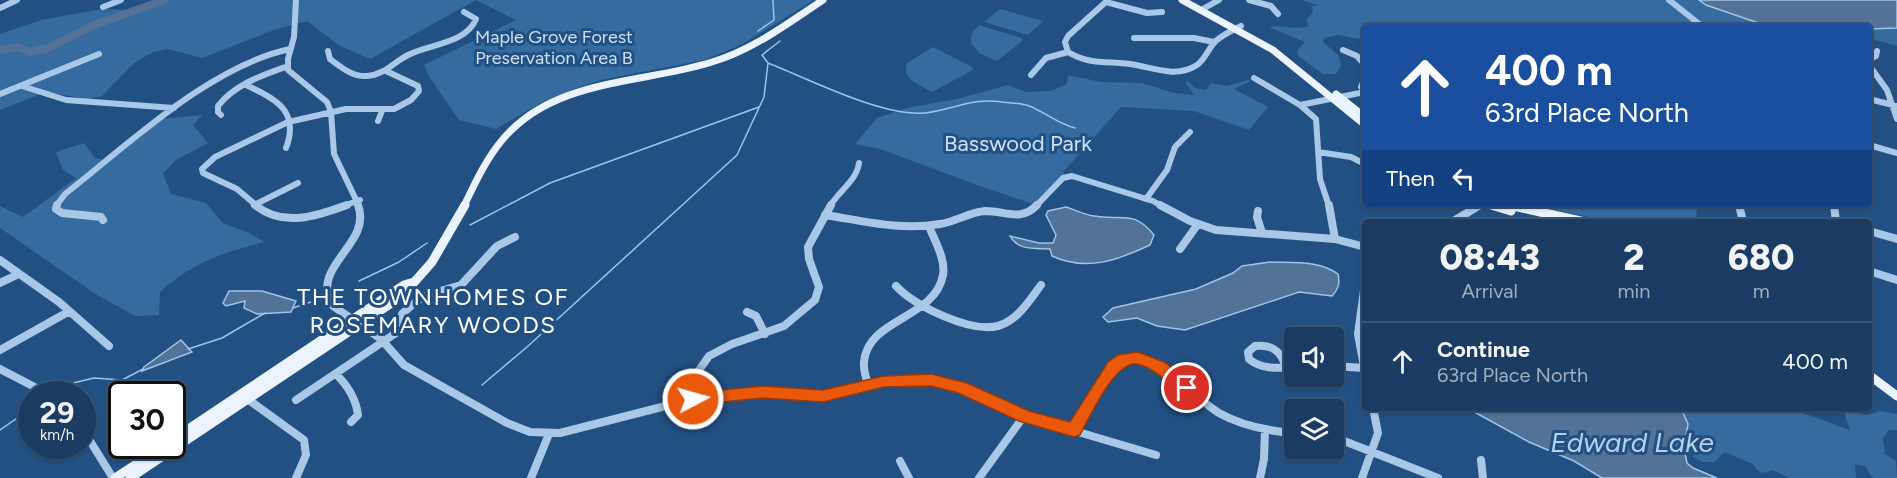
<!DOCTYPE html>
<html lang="en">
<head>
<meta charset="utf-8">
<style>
	:root { --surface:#1a3c62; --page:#234368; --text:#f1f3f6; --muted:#9fadbe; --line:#385677 }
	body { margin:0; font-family:Figtree,sans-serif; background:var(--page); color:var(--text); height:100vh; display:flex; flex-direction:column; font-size:22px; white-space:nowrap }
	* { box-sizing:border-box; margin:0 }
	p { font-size:20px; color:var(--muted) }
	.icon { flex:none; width:33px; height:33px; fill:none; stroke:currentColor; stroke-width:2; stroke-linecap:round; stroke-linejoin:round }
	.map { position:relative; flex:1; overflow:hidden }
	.side { position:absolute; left:1362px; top:219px; width:510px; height:192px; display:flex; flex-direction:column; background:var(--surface); border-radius:6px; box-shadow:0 2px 4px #0004,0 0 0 2px var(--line) }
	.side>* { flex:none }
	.banner { position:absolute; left:1362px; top:24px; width:510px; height:183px; border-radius:6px; box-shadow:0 2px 4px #0004,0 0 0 2px var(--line); background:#1a4fa0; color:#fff; overflow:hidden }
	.tools { position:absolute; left:1284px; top:327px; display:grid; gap:12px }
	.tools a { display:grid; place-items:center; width:60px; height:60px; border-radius:6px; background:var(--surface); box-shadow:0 2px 4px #0004,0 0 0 2px var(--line); font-size:30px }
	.speed { position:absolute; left:18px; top:381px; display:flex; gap:12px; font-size:30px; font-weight:700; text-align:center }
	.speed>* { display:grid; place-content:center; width:78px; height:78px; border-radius:50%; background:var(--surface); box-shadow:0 2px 4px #0004,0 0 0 2px var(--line); line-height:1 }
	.speed small { font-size:15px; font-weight:400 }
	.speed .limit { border:3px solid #111; border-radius:9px; background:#fff; color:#111 }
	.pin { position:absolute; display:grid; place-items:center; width:51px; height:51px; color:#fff; margin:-26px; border:3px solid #fff; border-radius:50%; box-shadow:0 2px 6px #0007 }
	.me { position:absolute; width:66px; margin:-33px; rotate:84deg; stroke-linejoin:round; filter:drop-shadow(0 0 4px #0008) }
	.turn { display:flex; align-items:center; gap:21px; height:126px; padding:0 24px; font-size:27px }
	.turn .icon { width:78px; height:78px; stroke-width:2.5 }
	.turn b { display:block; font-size:42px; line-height:51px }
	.then { display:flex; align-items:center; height:57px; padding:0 24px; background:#0003; gap:12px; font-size:22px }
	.eta { display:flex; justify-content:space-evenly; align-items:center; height:102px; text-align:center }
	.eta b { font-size:36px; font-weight:800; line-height:42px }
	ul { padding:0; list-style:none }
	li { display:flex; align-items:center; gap:18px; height:78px; padding:0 24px; border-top:2px solid var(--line) }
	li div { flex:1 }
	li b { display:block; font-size:22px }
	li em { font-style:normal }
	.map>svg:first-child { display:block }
	.green { fill:#366ba0 }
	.water { fill:#527397; stroke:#9dc4e9; stroke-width:1.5 }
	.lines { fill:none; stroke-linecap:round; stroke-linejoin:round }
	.stream { stroke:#9dc4e9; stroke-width:1.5 }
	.river { stroke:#527397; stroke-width:8 }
	.minor-far1 { stroke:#a9c8e8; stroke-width:6 }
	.minor { stroke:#a9c8e8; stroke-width:8 }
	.major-far1 { stroke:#ebf3fe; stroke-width:7 }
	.major { stroke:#ebf3fe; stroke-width:9 }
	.route { fill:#ea580c; stroke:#983908; stroke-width:1.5 }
	.labels { text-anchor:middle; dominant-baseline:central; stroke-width:6; stroke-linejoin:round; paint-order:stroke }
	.far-park-label { font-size:18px; fill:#cde1f6; stroke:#225082 }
	.park-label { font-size:22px; fill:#cde1f6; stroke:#225082 }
	.neighbourhood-label { font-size:24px; letter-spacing:1.5px; fill:#fff; stroke:#225082 }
	.near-water-label { font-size:28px; font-style:italic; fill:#b4d2f0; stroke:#225082 }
</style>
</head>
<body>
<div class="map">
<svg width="1897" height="478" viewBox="0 0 1897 478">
	<rect width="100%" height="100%" fill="#225082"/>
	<path class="green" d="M 159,0 L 814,0 L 741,45 L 704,60 L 601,80 L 574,89 L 539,104 L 496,129 L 459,120 L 430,78 L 424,65 L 516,20 L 476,0 L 370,59 L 340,46 L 307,21 L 274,30 L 202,58 L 168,49 L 153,52 L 134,63 L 102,96 L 87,99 L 46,92 L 0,110 L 0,34 L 41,20 L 102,9 L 126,10 Z
		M 1302,0 L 1699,0 L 1704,4 L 1770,27 L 1365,27 L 1365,40 L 1338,35 L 1324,38 L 1323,42 L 1339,56 L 1341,66 L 1336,74 L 1323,74 L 1298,56 L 1297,51 L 1305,42 L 1269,27 C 1283,24 1295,31 1309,26 L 1306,20 L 1313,12 L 1312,6 L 1319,6 Z
		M 1000,9 L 1043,21 L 1028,35 L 984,22 Z
		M 979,25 L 1021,38 L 1023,40 L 997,61 L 979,53 L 971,43 L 972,33 Z
		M 1897,28 L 1897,46 L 1869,38 L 1869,29 Z
		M 933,47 L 972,67 L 973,70 L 932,92 C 920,85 901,79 907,63 Z
		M 1068,75 L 1101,82 L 1142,83 L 1174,93 L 1194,95 L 1185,82 L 1188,81 L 1195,88 L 1206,90 L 1211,83 L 1227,86 L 1248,80 L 1251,81 L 1234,89 L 1268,107 L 1249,130 L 1194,111 L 1121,107 L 1064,171 L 1064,175 L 1033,204 L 977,185 L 880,149 L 855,144 L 877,118 L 907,108 L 961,98 L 1008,85 L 1026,92 L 1051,91 L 1067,84 Z
		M 202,115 L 193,125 L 208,143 L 176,160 L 163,173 L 171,194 L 206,203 L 223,223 L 249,233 L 265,242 C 223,252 192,263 160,292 L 159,315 L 135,316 L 97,295 L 0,228 L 0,206 L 23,217 L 76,178 L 63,170 L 56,152 L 84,143 L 95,158 L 108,161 L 161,119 Z
		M 1523,204 L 1697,204 L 1696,222 L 1600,222 L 1600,219 Z
		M 1681,408 L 1789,408 L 1850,430 L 1843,410 L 1867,415 L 1881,411 L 1897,414 L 1897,430 L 1889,430 L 1883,438 L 1885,454 L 1896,461 L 1897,478 L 1873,478 L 1866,467 L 1855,464 L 1856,478 L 1790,478 L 1772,470 L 1762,473 L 1756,469 L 1753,464 L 1724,452 L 1715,462 L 1703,462 L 1693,457 L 1695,451 L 1686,445 L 1688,424 Z"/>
	<path class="water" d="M 1699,0 L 1897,0 L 1897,28 L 1869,29 L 1869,27 L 1770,27 L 1706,5 Z
		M 1066,207 C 1075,210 1085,215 1094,216 C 1122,221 1133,209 1154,235 L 1150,245 C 1118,260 1087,272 1052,256 L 1050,249 C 1035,248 1018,251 1010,236 L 1039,243 L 1053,243 L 1056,235 L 1046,215 L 1048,211 Z
		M 1270,262 C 1292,263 1319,260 1338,274 C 1340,283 1339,288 1332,296 L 1299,292 L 1185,330 L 1157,326 L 1137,318 L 1108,322 L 1103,317 L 1113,308 L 1196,289 L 1233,273 L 1242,266 Z
		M 229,291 L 262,291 L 296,301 L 291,312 L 257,314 L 244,308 L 245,301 L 226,306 L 223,303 Z
		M 181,340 L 192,352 L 142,371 L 144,367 Z
		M 1467,408 L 1681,408 L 1688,424 L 1684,448 L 1687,463 L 1693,468 L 1717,478 L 1602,478 L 1574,461 L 1529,442 Z"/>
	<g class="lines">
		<path class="stream" d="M 758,31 L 774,20 L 773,0
			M 780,41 L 762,55 L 768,63 C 809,79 882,117 925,113 C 954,110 971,97 1002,102 C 1011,103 1021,103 1029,106 C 1045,112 1058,124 1075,128
			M 470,225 L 550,183 L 759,107
			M 359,281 L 399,262 L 427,243
			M 293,308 L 311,302
			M 188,349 L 222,338 L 265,313
			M 73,383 L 94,378 L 122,380 L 143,369
			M 482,385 L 527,347 L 737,155 L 764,97 L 768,63
			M 0,430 L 32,408"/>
		<path class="river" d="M 0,50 L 19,47 L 29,52 L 48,48 L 94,25 L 165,0"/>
		<path class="minor-far1" d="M 296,0 L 294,37 L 288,59 L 288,70 L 327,102 L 331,112 L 334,154 L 359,206
			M 1249,0 L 1271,6 L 1278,14
			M 1669,0 L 1703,27
			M 1106,2 L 1147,13 L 1162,12
			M 103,7 L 121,0
			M 0,8 L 17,0
			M 1201,10 L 1219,0
			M 1134,38 L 1194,38 L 1214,42
			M 1343,50 L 1357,56 L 1365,65
			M 328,51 L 330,59 C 341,67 352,77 367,76 C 384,75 394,62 408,55 C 429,44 466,44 476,19 L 464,12
			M 1068,52 C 1089,65 1107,61 1130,64 C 1152,67 1176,79 1197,65 C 1206,59 1209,46 1217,40 C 1224,34 1233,30 1241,26
			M 1068,52 L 1065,42 L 1068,36 L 1108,0
			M 1869,60 L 1876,56 L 1877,51
			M 1869,65 L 1887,90 L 1897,119
			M 1031,75 L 1046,58 L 1068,52
			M 1254,78 L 1300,105 L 1316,119 L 1320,179 L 1329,206
			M 1365,78 L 1361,87 L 1365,91
			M 246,85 C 276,99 300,111 286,148
			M 22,86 L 66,100 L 174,108
			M 0,94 L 99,54
			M 1869,99 L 1897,106
			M 1300,105 L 1365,92
			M 221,115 L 218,112 L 218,106 C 235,84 263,75 288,66
			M 378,121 L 382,111
			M 1869,145 L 1897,153
			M 1318,152 L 1351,157 L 1365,164
			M 1146,199 L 1167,170 L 1175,147 L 1190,132
			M 254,205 L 298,183
			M 56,206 L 65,194 C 129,144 210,66 290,49
			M 257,206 L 237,189 L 203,173 L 202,169 L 215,157 L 288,122 L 346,109 L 394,109 L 411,100 L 419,91 L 418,86 L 386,71
			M 343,206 L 360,200
			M 830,206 C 839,191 857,180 859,163
			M 1036,206 L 1063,178 L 1072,176 L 1153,201 L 1162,206
			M 1478,206 L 1481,204"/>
		<path class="minor" d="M 57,205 L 56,209 L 62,213 L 101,217 L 103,220
			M 255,205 C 283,228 317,216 347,205
			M 358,205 C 373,245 308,266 333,306 L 381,339 L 404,365 L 507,423 L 530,432 L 560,433 L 693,399 L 762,392 L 823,396 L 883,381 L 915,379 L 962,388 L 1024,416 L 1156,455
			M 1160,205 L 1190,221 L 1216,230 L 1335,239 L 1365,247
			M 1329,205 L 1335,239
			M 1739,205 L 1743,222
			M 1834,205 L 1836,222
			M 1258,211 L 1257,217 L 1262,233
			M 825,215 C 864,221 901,231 940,224 C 955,222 970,212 985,211 C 1006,211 1021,222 1037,205
			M 1452,222 L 1480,205
			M 1869,231 L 1897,239
			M 1180,249 L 1198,224
			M 0,260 L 59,302 L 109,346
			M 1869,271 L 1897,280
			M 0,283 L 19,274
			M 1365,283 L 1358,334 L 1365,372
			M 896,286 C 915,306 970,333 998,326 C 1017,321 1030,300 1041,285
			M 747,312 L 756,316 L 765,334
			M 0,350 L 68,312
			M 1334,366 L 1364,368
			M 1286,367 C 1281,351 1272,344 1255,346 L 1248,352 L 1249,359 C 1262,370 1278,368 1294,367
			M 0,369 L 48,394
			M 336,374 C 348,386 356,398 358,415 L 351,422
			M 868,385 C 866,378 863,369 864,362 C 868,318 935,319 943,275 C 946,259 934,240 929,226
			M 246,398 L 304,440 L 306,455 L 296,478
			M 693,399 L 695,376 L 709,356 L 732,344 L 784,326 L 815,300 L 819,287 L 809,259 L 808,247 L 831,205
			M 296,400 L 396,333 L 402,314 L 413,304 L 427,295 L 461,285 L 497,246 L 515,237
			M 82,428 L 113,478
			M 1074,430 L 1112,368 C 1142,332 1192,398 1219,413 C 1242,426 1268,431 1294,433
			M 1334,437 L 1438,478
			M 1481,460 L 1483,478
			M 900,461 L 909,478
			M 531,478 L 549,434
			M 979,478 L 1024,416
			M 1260,478 L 1264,459 L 1265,430
			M 1362,478 L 1378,433 L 1373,408"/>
		<path class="major-far1" d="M 1182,0 L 1273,50 L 1365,125
			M 1336,94 L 1365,117
			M 1489,204 L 1496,206
			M 1506,204 L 1515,206
			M 464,206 C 475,183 486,159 503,139 C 555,78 642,84 712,62 C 753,50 788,23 823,0"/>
		<path class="major" d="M 1491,205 L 1511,211
			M 1509,205 L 1585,222
			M 1869,375 L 1897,396
			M 172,440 L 404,285 L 414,282
			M 115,478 L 164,446
			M 130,478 L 402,296 L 432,262 L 465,205"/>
	</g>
	<path class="route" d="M 1138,352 L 1164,362 L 1192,383 L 1195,388 L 1192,392 C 1183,395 1179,390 1172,385 C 1161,377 1150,366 1136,364 C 1115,361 1089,418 1080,435 L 1074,437 L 1019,421 L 958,393 L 931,386 L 884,387 L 823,402 L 762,398 L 693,405 L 687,403 L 685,399 L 687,395 L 693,393 L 762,386 L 823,390 L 884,376 L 931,374 L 967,383 L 1029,411 L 1070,422 L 1108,362 L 1118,355 Z"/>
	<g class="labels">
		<g class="far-park-label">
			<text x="554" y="37">Maple Grove Forest<tspan x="554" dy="21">Preservation Area B</tspan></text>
		</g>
		<g class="park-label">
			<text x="1018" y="143">Basswood Park</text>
		</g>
		<g class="neighbourhood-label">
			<text x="433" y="296">THE TOWNHOMES OF<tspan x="433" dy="28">ROSEMARY WOODS</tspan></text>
		</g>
		<g class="near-water-label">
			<text x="1632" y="442">Edward Lake</text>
		</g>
	</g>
</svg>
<div class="tools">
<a><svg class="icon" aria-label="sound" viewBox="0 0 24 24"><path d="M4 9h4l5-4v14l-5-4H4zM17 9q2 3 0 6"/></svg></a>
<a><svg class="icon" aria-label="layers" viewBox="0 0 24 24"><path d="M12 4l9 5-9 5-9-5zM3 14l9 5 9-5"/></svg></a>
</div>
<div class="speed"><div>29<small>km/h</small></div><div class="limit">30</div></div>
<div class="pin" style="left:1187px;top:388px;background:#d93025"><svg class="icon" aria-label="arrive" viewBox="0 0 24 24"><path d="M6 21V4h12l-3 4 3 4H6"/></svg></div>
<svg class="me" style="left:693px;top:399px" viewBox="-20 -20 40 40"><circle r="17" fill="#ea580c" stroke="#fff" stroke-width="3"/><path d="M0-11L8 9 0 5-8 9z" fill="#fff"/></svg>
<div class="banner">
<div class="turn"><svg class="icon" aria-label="ahead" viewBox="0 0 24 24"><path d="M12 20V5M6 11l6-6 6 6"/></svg><div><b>400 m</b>63rd Place North</div></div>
<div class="then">Then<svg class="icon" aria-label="left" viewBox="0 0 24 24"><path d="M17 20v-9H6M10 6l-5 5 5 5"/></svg></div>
</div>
<section class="side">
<div class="eta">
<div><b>08:43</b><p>Arrival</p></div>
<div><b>2</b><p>min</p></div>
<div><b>680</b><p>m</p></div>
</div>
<ul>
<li><svg class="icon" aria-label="ahead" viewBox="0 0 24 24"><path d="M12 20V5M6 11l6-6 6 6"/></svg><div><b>Continue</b><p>63rd Place North</p></div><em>400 m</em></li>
</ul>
</section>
</div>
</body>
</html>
